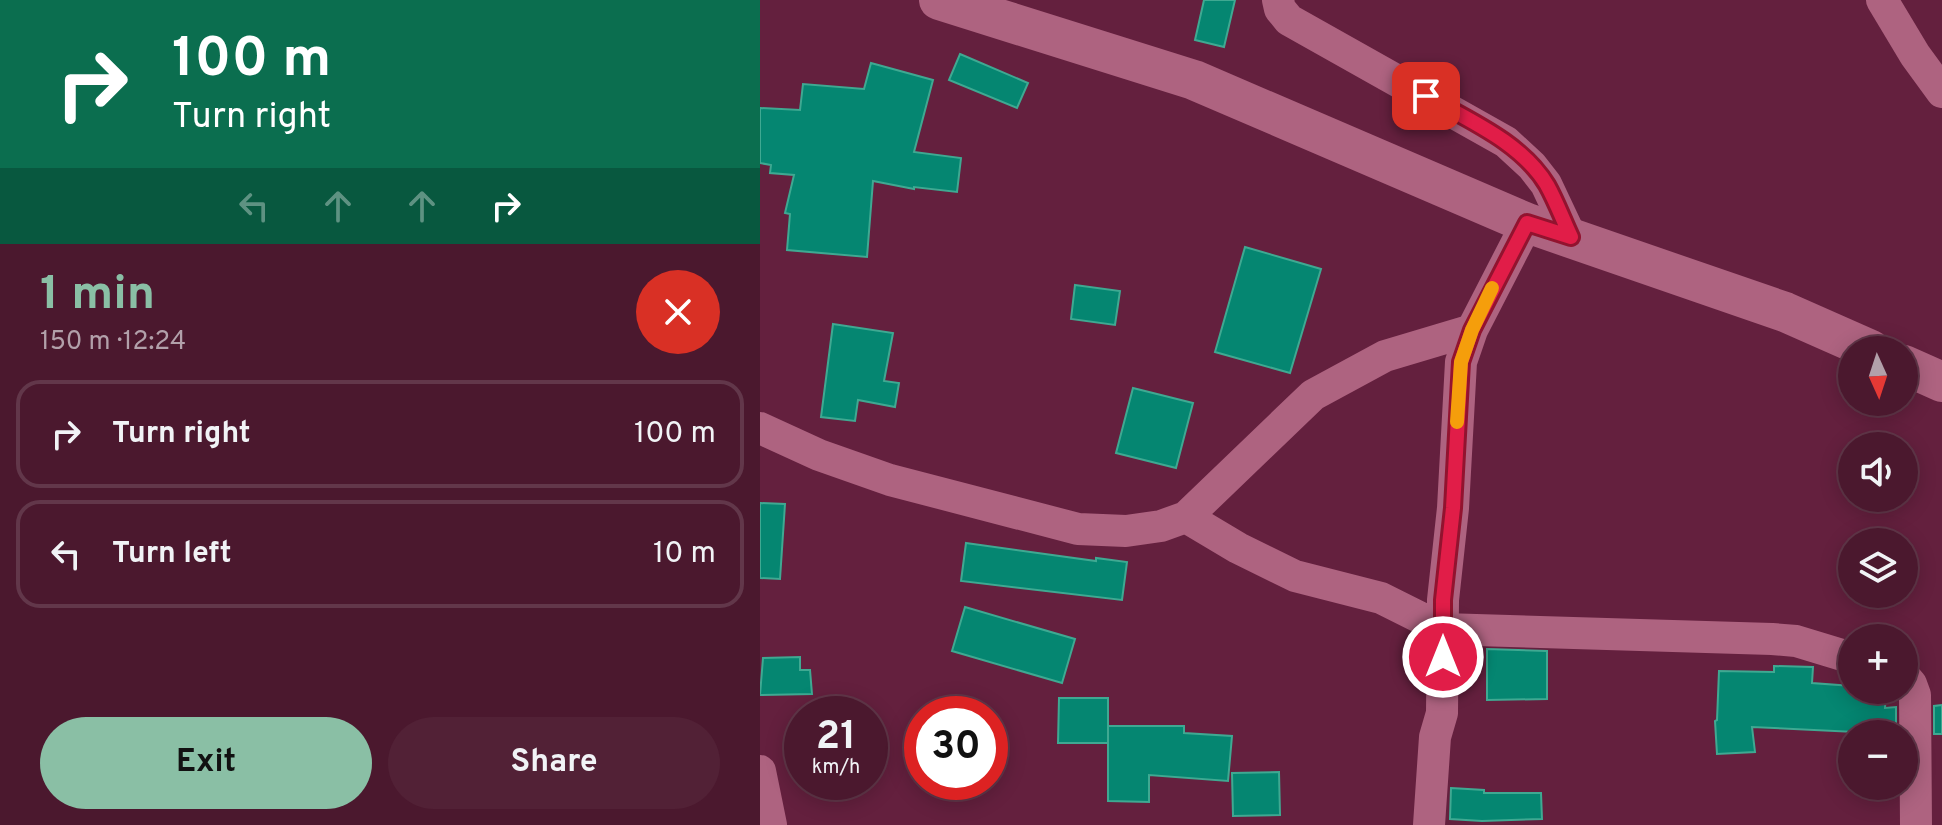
<!DOCTYPE html>
<html lang="en">
<head>
<meta charset="utf-8">
<style>
	:root { --surface:#4b182e; --page:#522136; --text:#f1f3f6; --muted:#b2a0aa; --line:#62374a; --accent:#8abfa5 }
	body { margin:0; font-family:Overpass,sans-serif; background:var(--page); color:var(--text); height:100vh; display:flex; flex-direction:column; font-size:30px; white-space:nowrap }
	* { box-sizing:border-box; margin:0 }
	p { font-size:26px; color:var(--muted) }
	.icon { flex:none; width:44px; height:44px; fill:none; stroke:currentColor; stroke-width:2; stroke-linecap:round; stroke-linejoin:round }
	.map { position:relative; flex:1; overflow:hidden }
	.sheet { display:flex; flex-direction:column; background:var(--surface); width:760px }
	.sheet>* { flex:none }
	.top-card { background:#0b6e4f; color:#fff; overflow:hidden }
	.needle { width:52px; rotate:177deg }
	.buttons { position:absolute; left:1078px; top:336px; display:grid; gap:16px }
	.buttons a { display:grid; place-items:center; width:80px; height:80px; border-radius:50%; background:var(--surface); box-shadow:0 4px 20px #0003,0 0 0 2px var(--line); font-size:40px }
	.speed { position:absolute; left:24px; top:696px; display:flex; gap:16px; font-size:40px; font-weight:700; text-align:center }
	.speed>* { display:grid; place-content:center; width:104px; height:104px; border-radius:50%; background:var(--surface); box-shadow:0 4px 20px #0003,0 0 0 2px var(--line); line-height:1 }
	.speed small { font-size:20px; font-weight:400 }
	.speed .limit { border:12px solid #d22; background:#fff; color:#111 }
	.pin { position:absolute; display:grid; place-items:center; width:68px; height:68px; color:#fff; margin:-34px; border-radius:16px; box-shadow:0 4px 12px #0006 }
	.me { position:absolute; width:88px; margin:-44px; rotate:0deg; stroke-linejoin:round; filter:drop-shadow(0 0 6px #0008) }
	.turn { display:flex; align-items:center; gap:28px; height:168px; padding:0 40px; font-size:36px }
	.turn .icon { width:104px; height:104px; stroke-width:2.5 }
	.turn b { display:block; font-size:56px; line-height:68px }
	.lanes { display:flex; align-items:center; height:76px; padding:0 40px; background:#0003; justify-content:center; gap:40px; direction:ltr }
	.lanes .off { opacity:.35 }
	.round { display:grid; place-items:center; flex:none; width:84px; height:84px; border-radius:42px; background:var(--page) }
	.headline { display:flex; align-items:center; justify-content:space-between; height:136px; padding:0 40px }
	h1 { font-size:48px; font-weight:700; line-height:60px; color:var(--accent) }
	.button { display:flex; gap:16px; margin-top:auto; padding:16px 40px }
	.button a { flex:1; height:92px; border-radius:48px; background:var(--accent); color:#111; font-size:32px; font-weight:700; line-height:92px; text-align:center }
	.button a+a { background:var(--page); color:var(--text) }
	ul { padding:0; list-style:none }
	li { display:flex; align-items:center; gap:24px; height:108px; margin:0 16px 12px; padding:0 24px; border:4px solid var(--line); border-radius:24px }
	li div { flex:1 }
	li b { display:block; font-size:30px }
	li em { font-style:normal }
	main { display:flex; flex:1; min-height:0 }
	.map>svg:first-child { display:block }
	.building { fill:#058671; stroke:#3fa992; stroke-width:2 }
	.lines { fill:none; stroke-linecap:round; stroke-linejoin:round }
	.minor { stroke:#ae6380; stroke-width:32 }
	.tertiary { stroke:#ae6380; stroke-width:40 }
	.route-casing { stroke:#92132f; stroke-width:20 }
	.route { stroke:#e11d48; stroke-width:14 }
	.slow { stroke:#f59e0b; stroke-width:14 }
</style>
</head>
<body>
<main>
<section class="sheet">
<div class="top-card">
<div class="turn"><svg class="icon" aria-label="right" viewBox="0 0 24 24"><path d="M7 20v-9h11M14 6l5 5-5 5"/></svg><div><b>100 m</b>Turn right</div></div>
<div class="lanes"><svg class="icon off" aria-label="left" viewBox="0 0 24 24"><path d="M17 20v-9H6M10 6l-5 5 5 5"/></svg><svg class="icon off" aria-label="ahead" viewBox="0 0 24 24"><path d="M12 20V5M6 11l6-6 6 6"/></svg><svg class="icon off" aria-label="ahead" viewBox="0 0 24 24"><path d="M12 20V5M6 11l6-6 6 6"/></svg><svg class="icon" aria-label="right" viewBox="0 0 24 24"><path d="M7 20v-9h11M14 6l5 5-5 5"/></svg></div>
</div>
<div class="headline"><div><h1>1 min</h1><p>150 m · 12:24</p></div><a class="round" style="background:#d93025;color:#fff"><svg class="icon" aria-label="close" viewBox="0 0 24 24"><path d="M6 6l12 12M18 6L6 18"/></svg></a></div>
<ul>
<li><svg class="icon" aria-label="right" viewBox="0 0 24 24"><path d="M7 20v-9h11M14 6l5 5-5 5"/></svg><div><b>Turn right</b></div><em>100 m</em></li>
<li><svg class="icon" aria-label="left" viewBox="0 0 24 24"><path d="M17 20v-9H6M10 6l-5 5 5 5"/></svg><div><b>Turn left</b></div><em>10 m</em></li>
</ul>
<div class="button"><a>Exit</a><a>Share</a></div>
</section>
<div class="map">
<svg width="1182" height="825" viewBox="0 0 1182 825">
	<rect width="100%" height="100%" fill="#64203e"/>
	<path class="building" d="M 444,0 L 475,0 L 464,47 L 435,40 Z
		M 200,54 L 268,83 L 257,108 L 189,80 Z
		M 111,63 L 173,80 L 154,152 L 201,158 L 197,192 L 154,187 L 154,189 L 113,181 L 107,257 L 27,250 L 30,214 L 25,213 L 34,175 L 10,173 L 11,165 L 0,163 L 0,108 L 40,110 L 43,84 L 104,89 Z
		M 485,247 L 561,269 L 530,373 L 455,352 Z
		M 315,285 L 360,291 L 355,325 L 311,319 Z
		M 73,324 L 133,333 L 124,381 L 139,383 L 135,407 L 98,400 L 95,421 L 61,417 Z
		M 373,388 L 433,403 L 416,468 L 356,453 Z
		M 0,503 L 25,504 L 20,579 L 0,578 Z
		M 206,543 L 336,561 L 336,558 L 367,562 L 362,600 L 201,581 Z
		M 205,607 L 315,639 L 302,683 L 192,651 Z
		M 727,649 L 787,651 L 787,699 L 727,700 Z
		M 40,657 L 40,670 L 50,670 L 52,694 L 0,695 L 3,658 Z
		M 1014,666 L 1053,667 L 1052,683 L 1092,686 L 1092,690 L 1126,690 L 1125,708 L 1136,707 L 1136,734 L 992,727 L 995,752 L 957,754 L 955,721 L 957,720 L 959,671 L 1014,672 Z
		M 299,698 L 348,698 L 348,743 L 298,743 Z
		M 1182,705 L 1182,734 L 1174,734 L 1174,706 Z
		M 348,726 L 424,726 L 424,733 L 472,736 L 468,781 L 389,775 L 389,802 L 348,801 Z
		M 519,772 L 520,815 L 473,816 L 472,773 Z
		M 691,788 L 724,790 L 724,793 L 781,793 L 782,819 L 722,821 L 690,819 Z"/>
	<g class="lines">
		<path class="minor" d="M 518,0 L 520,9 L 529,20 L 746,142 L 772,166 L 786,184 L 811,237
			M 1122,0 L 1155,55 L 1182,92
			M 0,428 L 59,455 L 130,480 L 318,529 L 366,531 L 401,526 L 426,517 L 553,395 L 625,356 L 712,330
			M 426,517 L 478,548 L 535,576 L 621,598 L 683,629 L 1012,639 L 1036,641 L 1092,658
			M 1144,676 L 1151,684 L 1155,695 L 1156,825
			M 0,771 L 11,825
			M 669,825 L 675,737 L 682,713 L 683,600 L 693,508 L 701,362 L 712,330 L 767,223"/>
		<path class="tertiary" d="M 179,0 L 434,80 L 767,223 L 1025,312 L 1111,350
			M 1144,365 L 1182,382"/>
	</g>
	<g class="lines">
		<g class="route-casing">
			<path id="route" d="M 666,96 C 708,120 761,142 787,185 C 796,201 803,220 811,237 L 767,223 L 712,330 L 701,362 L 693,508 L 683,600 L 683,657"/>
		</g>
		<use href="#route" class="route"/>
		<path class="slow" d="M 697,422 L 701,362 L 712,330 L 732,288"/>
	</g>
</svg>
<div class="buttons">
<a><svg class="needle" viewBox="-14 -14 28 28"><path d="M0-13l5 13h-10z" fill="#e53935"/><path d="M0 13l5-13h-10z" fill="#b2a0aa"/></svg></a>
<a><svg class="icon" aria-label="sound" viewBox="0 0 24 24"><path d="M4 9h4l5-4v14l-5-4H4zM17 9q2 3 0 6"/></svg></a>
<a><svg class="icon" aria-label="layers" viewBox="0 0 24 24"><path d="M12 4l9 5-9 5-9-5zM3 14l9 5 9-5"/></svg></a>
<a>+</a>
<a>−</a>
</div>
<div class="speed"><div>21<small>km/h</small></div><div class="limit">30</div></div>
<div class="pin" style="left:666px;top:96px;background:#d93025"><svg class="icon" aria-label="arrive" viewBox="0 0 24 24"><path d="M6 21V4h12l-3 4 3 4H6"/></svg></div>
<svg class="me" style="left:683px;top:657px" viewBox="-20 -20 40 40"><circle r="17" fill="#e11d48" stroke="#fff" stroke-width="3"/><path d="M0-11L8 9 0 5-8 9z" fill="#fff"/></svg>
</div>
</main>
</body>
</html>
